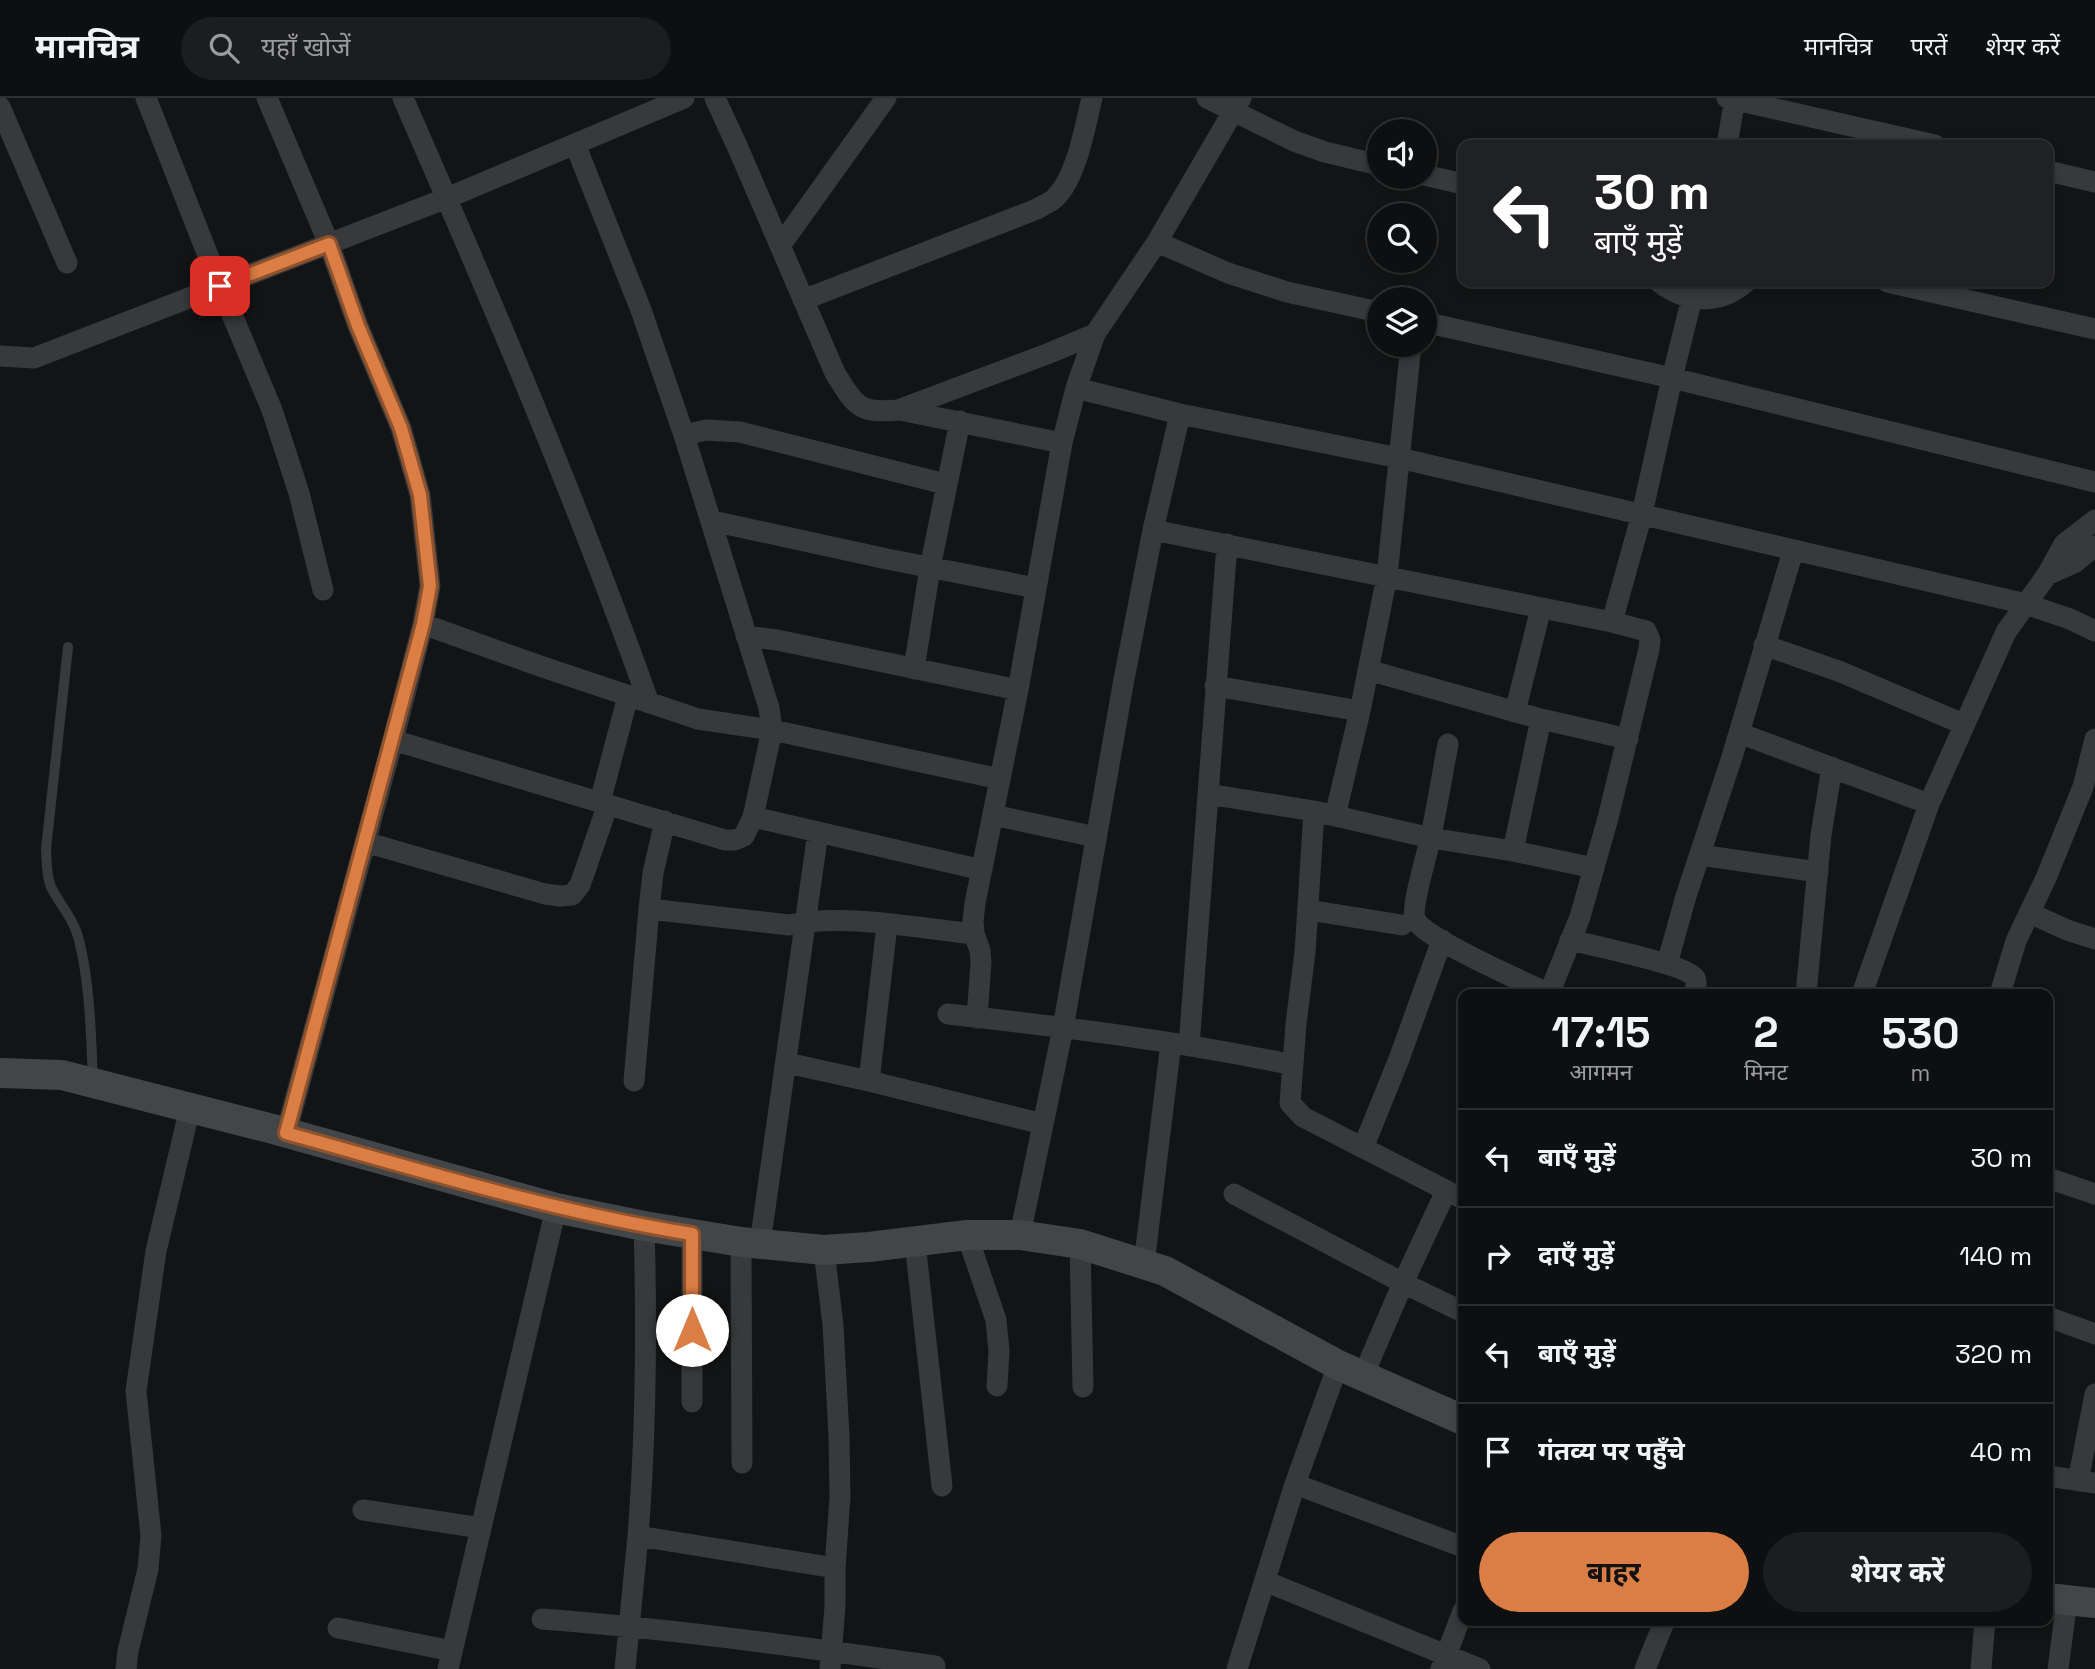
<!DOCTYPE html>
<html lang="hi">
<head>
<meta charset="utf-8">
<style>
	:root { --surface:#0e0f10; --page:#1c1d1e; --text:#f1f3f6; --muted:#9b9c9f; --line:#2e2f30; --accent:#db7e45 }
	body { margin:0; font-family:"Space Grotesk","Noto Sans Devanagari",sans-serif; background:var(--page); color:var(--text); height:100vh; display:flex; flex-direction:column; font-size:26px; white-space:nowrap }
	* { box-sizing:border-box; margin:0 }
	p { font-size:23px; color:var(--muted) }
	.icon { flex:none; width:38px; height:38px; fill:none; stroke:currentColor; stroke-width:2; stroke-linecap:round; stroke-linejoin:round }
	.map { position:relative; flex:1; overflow:hidden }
	.details { position:absolute; left:1458px; top:891px; width:595px; height:637px; display:flex; flex-direction:column; background:var(--surface); border-radius:14px; box-shadow:0 4px 10px #0003,0 0 0 2px var(--line) }
	.details>* { flex:none }
	.top-card { position:absolute; left:1458px; top:42px; width:595px; height:147px; border-radius:14px; box-shadow:0 4px 10px #0003,0 0 0 2px var(--line); background:#202124; color:#fff; overflow:hidden }
	.buttons { position:absolute; left:1367px; top:21px; display:grid; gap:14px }
	.buttons a { display:grid; place-items:center; width:70px; height:70px; border-radius:50%; background:var(--surface); box-shadow:0 4px 10px #0003,0 0 0 2px var(--line); font-size:35px }
	.pin { position:absolute; display:grid; place-items:center; width:60px; height:60px; color:#fff; margin:-30px; border-radius:14px; box-shadow:0 4px 10px #0006 }
	.me { position:absolute; width:77px; margin:-38px; rotate:0deg; stroke-linejoin:round; filter:drop-shadow(0 0 5px #0008) }
	.turn { display:flex; align-items:center; gap:24px; height:147px; padding:0 21px; font-size:32px }
	.turn .icon { width:91px; height:91px; stroke-width:2.5 }
	.turn b { display:block; font-size:49px; line-height:60px }
	.eta { display:flex; justify-content:space-evenly; align-items:center; height:119px; text-align:center }
	.eta b { font-size:42px; font-weight:700; line-height:49px }
	.cta { display:flex; gap:14px; margin-top:auto; padding:14px 21px }
	.cta a { flex:1; height:80px; border-radius:42px; background:var(--accent); color:#111; font-size:28px; font-weight:700; line-height:80px; text-align:center }
	.cta a+a { background:var(--page); color:var(--text) }
	ul { padding:0; list-style:none }
	li { display:flex; align-items:center; gap:21px; height:98px; padding:0 21px; border-top:2px solid var(--line) }
	li div { flex:1 }
	li b { display:block; font-size:26px }
	li em { font-style:normal }
	header { display:flex; align-items:center; gap:42px; box-sizing:border-box; height:98px; padding:0 35px; background:var(--surface); border-bottom:2px solid var(--line) }
	header strong { font-size:33px }
	nav { display:flex; gap:38px; margin-inline-start:auto; font-size:24px }
	.search { width:490px; height:63px; background:var(--page); display:flex; align-items:center; gap:18px; box-sizing:border-box; padding:0 24px; border-radius:38px; color:var(--muted); font-size:26px }
	.map>svg:first-child { display:block }
	.lines { fill:none; stroke-linecap:round; stroke-linejoin:round }
	.service { stroke:#37393b; stroke-width:10 }
	.minor { stroke:#37393b; stroke-width:21 }
	.secondary { stroke:#434649; stroke-width:30 }
	.route-casing { stroke:#8e522d; stroke-width:18 }
	.route { stroke:#db7e45; stroke-width:12 }
</style>
</head>
<body>
<header>
<strong>मानचित्र</strong>
<div class="search"><svg class="icon" aria-label="search" viewBox="0 0 24 24"><circle cx="10" cy="10" r="6"/><path d="M15 15l6 6"/></svg>यहाँ खोजें</div>
<nav><a>मानचित्र</a><a>परतें</a><a>शेयर करें</a></nav>
</header>
<div class="map">
<svg width="2095" height="1571" viewBox="0 0 2095 1571">
	<rect width="100%" height="100%" fill="#131415"/>
	<g class="lines">
		<path class="service" d="M 68,549 L 46,751 C 47,764 46,777 51,789 C 60,807 74,821 79,842 C 90,886 91,936 93,982"/>
		<path class="minor" d="M 146,0 L 220,188 L 272,312 L 299,395 L 323,492
			M 267,0 L 329,146 L 358,228 L 401,330 L 420,397 L 430,488 L 423,526 L 393,642 L 286,1035
			M 403,0 C 490,199 576,400 649,605
			M 715,0 L 738,50 L 835,275 C 855,307 858,316 898,312 L 1047,256 L 1095,236
			M 1207,0 L 1294,43 L 1325,54 L 1379,67
			M 1727,0 L 1935,47
			M 0,9 L 67,165
			M 1727,47 L 1735,0
			M 2048,73 L 2095,84
			M 1424,77 L 1463,86
			M 1157,144 L 1228,175 L 1287,194 L 1379,214
			M 780,148 L 886,0
			M 1659,184 C 1687,205 1719,208 1746,184
			M 1887,184 L 2095,231
			M 803,202 L 1037,111 C 1043,107 1052,104 1056,99 C 1077,78 1085,28 1092,0
			M 1424,224 L 1672,280 L 2095,384
			M 0,258 L 34,260 L 447,100 L 684,0
			M 1076,290 L 1180,316 L 1399,360 L 2026,506 L 2070,521 L 2095,533
			M 900,312 L 1062,345
			M 684,337 L 706,332 L 740,334 L 945,386
			M 712,423 L 887,461 L 1036,490
			M 1153,432 L 1612,524 L 1646,533 L 1650,542 L 1649,551 L 1608,720 L 1580,819 L 1549,896
			M 2047,477 L 2074,465 L 2095,448
			M 1612,524 L 1642,416 L 1672,280 L 1692,200
			M 423,526 L 537,567 L 698,621 L 772,632 L 1000,681
			M 746,538 L 777,542 L 1018,592
			M 1764,547 L 1841,574 L 1963,626
			M 914,571 L 930,470 L 960,323
			M 1368,572 L 1541,621 L 1628,641
			M 1215,588 L 1360,613
			M 1515,614 L 1541,510
			M 1739,635 L 1929,706
			M 393,642 L 725,742 L 735,742 L 744,738 L 753,719 L 772,632 L 769,610 L 684,337 L 641,212 L 575,46
			M 1448,646 C 1442,678 1437,710 1430,742 C 1427,757 1411,808 1415,821 C 1421,839 1528,886 1550,896
			M 1208,696 L 1314,713 L 1431,740 L 1513,753 L 1594,770
			M 600,704 L 628,598
			M 1314,713 L 1305,854 L 1296,926 L 1290,1005 L 1303,1019 L 1463,1101
			M 993,717 L 1096,739
			M 1335,718 L 1360,613 L 1387,478 L 1411,247
			M 753,719 L 982,772
			M 365,744 L 545,796 L 560,798 L 572,797 L 580,787 L 608,706
			M 1513,753 L 1541,621
			M 1700,757 L 1818,774
			M 649,811 L 789,827 C 843,815 918,830 974,836
			M 1308,812 L 1402,827
			M 2030,815 L 2067,832 L 2095,841
			M 1570,842 C 1591,847 1687,867 1695,880 C 1698,886 1695,891 1694,896
			M 1667,866 L 1686,798 L 1732,659 L 1793,453
			M 1806,896 L 1821,737 L 1832,669
			M 1862,896 L 1929,706 L 2006,534 L 2047,477 L 2064,446 L 2095,422
			M 2000,896 L 2016,843 L 2046,780 L 2083,689 L 2095,641
			M 948,916 C 1064,929 1179,943 1293,967
			M 977,920 L 981,864 L 980,852 L 974,836 L 973,823 L 975,805 L 1018,592 L 1062,345 L 1076,290 L 1095,236 L 1157,144 L 1241,0
			M 1189,948 L 1227,446
			M 787,965 L 869,983 L 1043,1026
			M 634,983 L 649,811 L 653,775 L 665,723
			M 869,983 L 887,827
			M 1363,1050 L 1399,961 L 1442,842
			M 2048,1080 L 2095,1096
			M 1234,1096 L 1403,1185 L 1463,1214
			M 692,1136 L 692,1304
			M 967,1137 L 996,1222 L 999,1253 L 997,1288
			M 1020,1137 L 1063,930 L 1124,581 L 1153,432 L 1180,316
			M 741,1144 L 742,1365
			M 915,1144 L 942,1388
			M 760,1146 L 818,734
			M 1080,1146 L 1083,1289
			M 824,1152 L 833,1227 L 839,1338 L 840,1399 L 835,1470 L 835,1508 L 830,1571
			M 1144,1166 L 1171,945
			M 2048,1219 L 2095,1236
			M 1363,1278 L 1403,1185 L 1446,1093
			M 2048,1378 L 2095,1385
			M 2078,1383 L 2095,1296
			M 1295,1386 L 1463,1449
			M 363,1412 L 481,1430
			M 638,1438 L 835,1470
			M 1265,1483 L 1480,1571
			M 542,1521 C 673,1531 804,1549 935,1568
			M 338,1530 L 452,1553
			M 126,1571 L 128,1553 L 148,1471 L 151,1438 L 136,1293 L 156,1153 L 190,1010
			M 448,1571 L 556,1110
			M 625,1571 C 629,1527 634,1482 638,1438 C 646,1335 647,1232 644,1128
			M 1237,1571 L 1295,1386 L 1338,1267
			M 1441,1571 L 1463,1513
			M 1645,1571 L 1665,1522
			M 1981,1571 L 1985,1522
			M 2058,1571 L 2067,1502"/>
		<path class="secondary" d="M 0,975 L 62,977 L 273,1031 L 556,1110 L 644,1128 L 741,1144 L 824,1152 L 869,1149 L 967,1137 L 1020,1137 L 1080,1146 L 1165,1173 L 1338,1267 L 1463,1322
			M 2048,1500 L 2095,1505"/>
	</g>
	<g class="lines">
		<g class="route-casing">
			<path id="route" d="M 220,188 L 329,146 L 358,228 L 401,330 L 420,397 L 430,488 L 423,526 L 286,1035 C 420,1072 554,1114 692,1136 L 692,1232"/>
		</g>
		<use href="#route" class="route"/>
	</g>
</svg>
<div class="buttons">
<a><svg class="icon" aria-label="sound" viewBox="0 0 24 24"><path d="M4 9h4l5-4v14l-5-4H4zM17 9q2 3 0 6"/></svg></a>
<a><svg class="icon" aria-label="search" viewBox="0 0 24 24"><circle cx="10" cy="10" r="6"/><path d="M15 15l6 6"/></svg></a>
<a><svg class="icon" aria-label="layers" viewBox="0 0 24 24"><path d="M12 4l9 5-9 5-9-5zM3 14l9 5 9-5"/></svg></a>
</div>
<div class="pin" style="left:220px;top:188px;background:#d93025"><svg class="icon" aria-label="arrive" viewBox="0 0 24 24"><path d="M6 21V4h12l-3 4 3 4H6"/></svg></div>
<svg class="me" style="left:692px;top:1232px" viewBox="-20 -20 40 40"><circle r="19" fill="#fff"/><path d="M0-13L10 11 0 6-10 11z" fill="#db7e45"/></svg>
<div class="top-card">
<div class="turn"><svg class="icon" aria-label="left" viewBox="0 0 24 24"><path d="M17 20v-9H6M10 6l-5 5 5 5"/></svg><div><b>30 m</b>बाएँ मुड़ें</div></div>
</div>
<section class="details">
<div class="eta">
<div><b>17:15</b><p>आगमन</p></div>
<div><b>2</b><p>मिनट</p></div>
<div><b>530</b><p>m</p></div>
</div>
<ul>
<li><svg class="icon" aria-label="left" viewBox="0 0 24 24"><path d="M17 20v-9H6M10 6l-5 5 5 5"/></svg><div><b>बाएँ मुड़ें</b></div><em>30 m</em></li>
<li><svg class="icon" aria-label="right" viewBox="0 0 24 24"><path d="M7 20v-9h11M14 6l5 5-5 5"/></svg><div><b>दाएँ मुड़ें</b></div><em>140 m</em></li>
<li><svg class="icon" aria-label="left" viewBox="0 0 24 24"><path d="M17 20v-9H6M10 6l-5 5 5 5"/></svg><div><b>बाएँ मुड़ें</b></div><em>320 m</em></li>
<li><svg class="icon" aria-label="arrive" viewBox="0 0 24 24"><path d="M6 21V4h12l-3 4 3 4H6"/></svg><div><b>गंतव्य पर पहुँचे</b></div><em>40 m</em></li>
</ul>
<div class="cta"><a>बाहर</a><a>शेयर करें</a></div>
</section>
</div>
</body>
</html>
